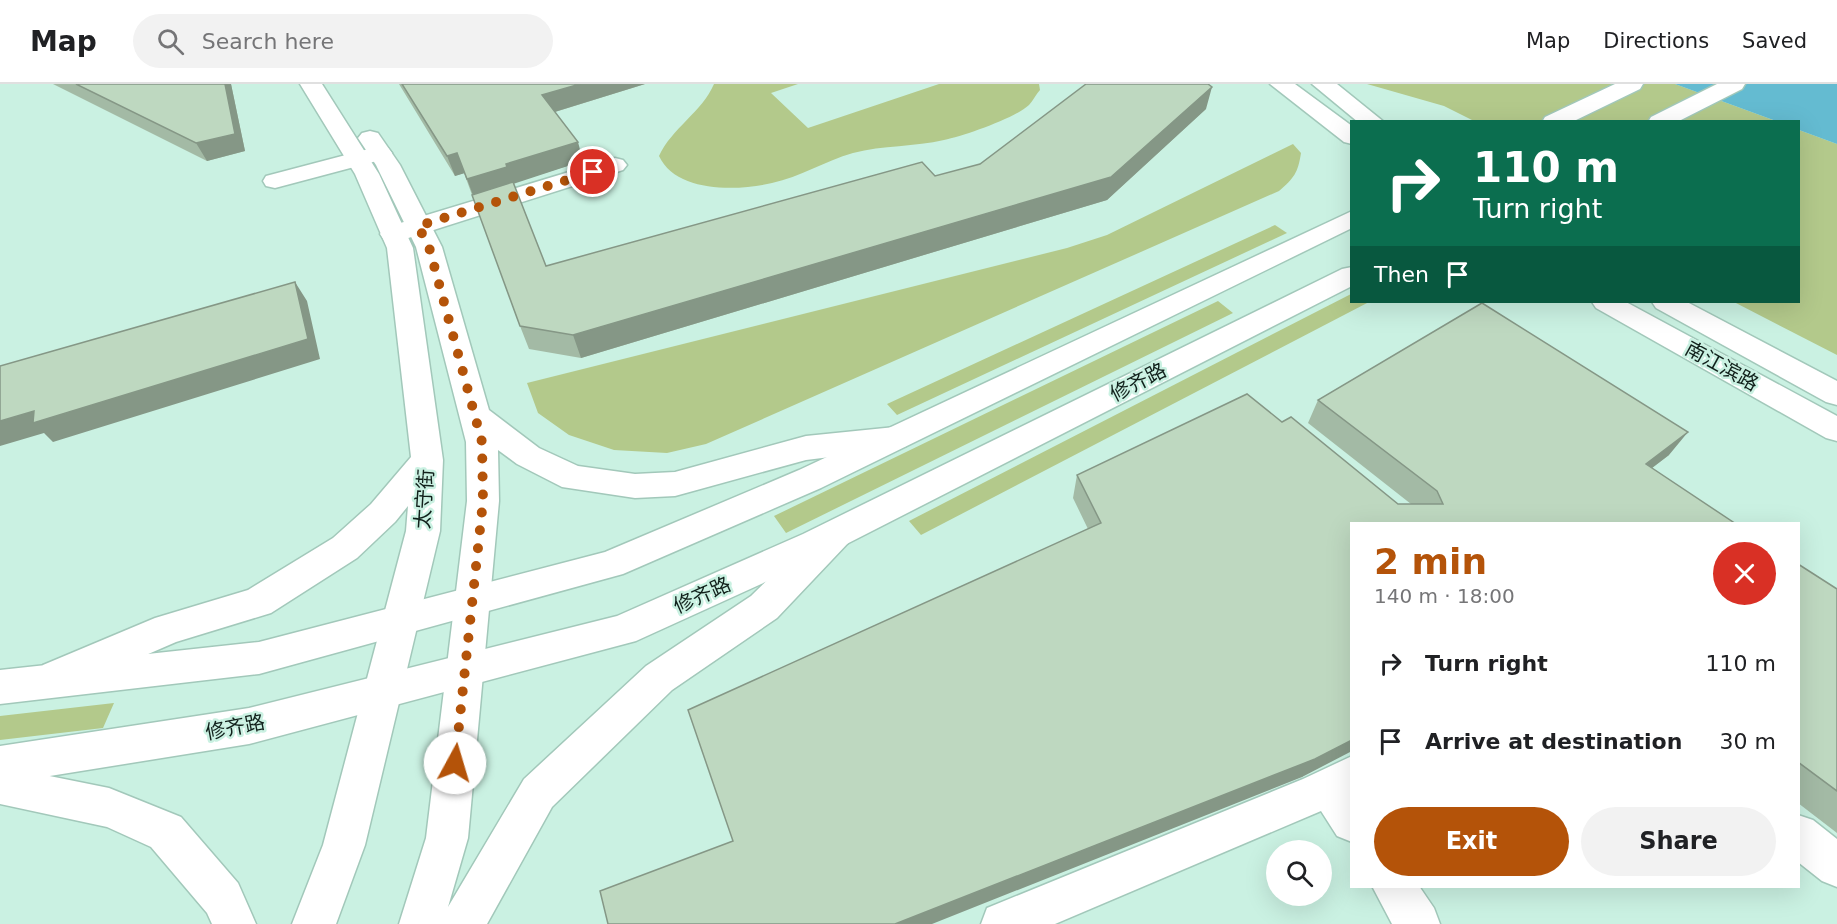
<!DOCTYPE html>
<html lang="en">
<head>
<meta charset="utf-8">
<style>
	:root { --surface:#fff; --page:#f2f2f2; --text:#202124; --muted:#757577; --line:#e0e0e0; --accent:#b45309 }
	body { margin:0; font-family:"DejaVu Sans","Noto Sans SC",sans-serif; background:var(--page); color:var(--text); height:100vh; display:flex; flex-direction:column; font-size:22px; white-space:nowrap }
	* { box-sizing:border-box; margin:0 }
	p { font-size:20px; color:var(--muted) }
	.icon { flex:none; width:33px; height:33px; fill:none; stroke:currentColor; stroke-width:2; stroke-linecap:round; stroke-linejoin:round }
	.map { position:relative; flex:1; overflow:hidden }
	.side { position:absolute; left:1350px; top:438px; width:450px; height:366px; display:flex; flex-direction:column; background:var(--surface); border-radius:0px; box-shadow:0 6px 24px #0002 }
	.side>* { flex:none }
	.top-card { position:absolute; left:1350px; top:36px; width:450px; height:183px; border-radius:0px; box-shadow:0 6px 24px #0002; background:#0b6e4f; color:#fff; overflow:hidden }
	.tools { position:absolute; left:1266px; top:756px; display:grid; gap:12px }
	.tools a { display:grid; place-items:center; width:66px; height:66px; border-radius:50%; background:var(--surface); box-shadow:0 6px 24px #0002; font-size:30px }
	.pin { position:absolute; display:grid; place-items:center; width:51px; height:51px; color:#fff; margin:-26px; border:3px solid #fff; border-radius:50%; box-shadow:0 2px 6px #0007 }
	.me { position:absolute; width:66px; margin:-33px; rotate:6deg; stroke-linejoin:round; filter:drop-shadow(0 0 4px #0008) }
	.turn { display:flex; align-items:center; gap:21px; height:126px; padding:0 24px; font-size:27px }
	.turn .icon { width:78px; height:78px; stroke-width:2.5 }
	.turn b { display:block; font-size:42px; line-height:51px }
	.then { display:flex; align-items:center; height:57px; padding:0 24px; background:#0003; gap:12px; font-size:22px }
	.round { display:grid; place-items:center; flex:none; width:63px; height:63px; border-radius:32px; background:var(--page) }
	.head { display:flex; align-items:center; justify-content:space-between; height:102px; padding:0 24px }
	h1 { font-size:36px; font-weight:800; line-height:45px; color:var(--accent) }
	.primary-button { display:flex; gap:12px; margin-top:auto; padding:12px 24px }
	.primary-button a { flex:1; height:69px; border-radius:36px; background:var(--accent); color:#fff; font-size:24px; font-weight:800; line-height:69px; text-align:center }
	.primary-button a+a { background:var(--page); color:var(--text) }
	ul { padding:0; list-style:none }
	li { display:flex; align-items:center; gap:18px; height:78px; padding:0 24px }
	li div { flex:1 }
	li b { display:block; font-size:22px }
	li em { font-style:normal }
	header { display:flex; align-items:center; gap:36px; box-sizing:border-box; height:84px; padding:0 30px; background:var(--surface); border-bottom:2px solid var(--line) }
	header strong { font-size:28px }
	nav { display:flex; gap:33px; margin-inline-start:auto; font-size:21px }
	.search { width:420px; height:54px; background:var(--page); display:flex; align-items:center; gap:15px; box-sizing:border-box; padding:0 21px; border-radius:33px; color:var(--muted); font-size:22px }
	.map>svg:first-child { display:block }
	.green { fill:#b3c98b }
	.water { fill:#64bbd1 }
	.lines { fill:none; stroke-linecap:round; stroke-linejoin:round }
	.minor-casing { stroke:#a2c8ba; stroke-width:3 }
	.tertiary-casing { stroke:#a2c8ba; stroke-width:3 }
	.secondary-casing { stroke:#a2c8ba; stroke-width:3 }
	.minor { fill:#fff; fill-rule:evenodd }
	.tertiary { fill:#fff; fill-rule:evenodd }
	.secondary { fill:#fff; fill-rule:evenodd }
	.wall { fill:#a3baa5 }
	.shaded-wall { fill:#859786 }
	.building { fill:#bed8c0; stroke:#859786; stroke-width:1.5 }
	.route { stroke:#b45309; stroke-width:10; stroke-dasharray:0 18 }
	.labels { text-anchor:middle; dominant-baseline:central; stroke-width:5; stroke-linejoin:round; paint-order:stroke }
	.street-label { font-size:20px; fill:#11201b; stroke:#caf1e2 }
</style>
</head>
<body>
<header>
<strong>Map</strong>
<div class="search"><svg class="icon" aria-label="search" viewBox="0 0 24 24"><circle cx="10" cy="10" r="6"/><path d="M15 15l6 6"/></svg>Search here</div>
<nav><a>Map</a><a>Directions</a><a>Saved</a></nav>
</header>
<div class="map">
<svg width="1837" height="840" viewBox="0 0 1837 840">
	<rect width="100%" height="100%" fill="#caf1e2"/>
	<path class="green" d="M 714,0 L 798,0 L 771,9 L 808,44 L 939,0 L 1039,0 L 1040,6 C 1036,10 1033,17 1029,21 C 1015,34 964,52 944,56 C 915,63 883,61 853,69 C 825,77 800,93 772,99 C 738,107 676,109 659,72 C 672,44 702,28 714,0 Z
		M 1367,0 L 1675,0 L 1776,37 L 1474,37 L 1444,22 Z
		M 1799,46 L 1837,60 L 1837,271 L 1734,218 L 1798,218 Z
		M 1293,60 L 1301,69 C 1298,89 1294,94 1279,107 L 706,360 L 667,369 L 614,366 L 569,351 L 538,329 L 527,299 L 1067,164 L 1107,151 Z
		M 1275,141 L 1287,149 L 897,331 L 887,320 Z
		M 1351,210 L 1352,218 L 1369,218 L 921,451 L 909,437 Z
		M 1218,217 L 1233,229 L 786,449 L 774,432 Z
		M 114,619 L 103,644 L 0,656 L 0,632 Z"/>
	<path class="water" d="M 1675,0 L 1837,0 L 1837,60 L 1799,46 L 1798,38 L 1776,37 Z"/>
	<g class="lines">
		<g class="minor-casing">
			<path id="minor" d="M 380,62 L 388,64 L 392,69 L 388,74 L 275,104 L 266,102 L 263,97 L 266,92 Z
				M 615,74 L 623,76 L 627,81 L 623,86 L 402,156 L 393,158 L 384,156 L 380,150 L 384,144 Z
				M 1352,672 L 1352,758 L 1337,752 L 1321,727 L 1055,840 L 981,840 L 987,824 L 1303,695 Z
				M 1798,731 L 1813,736 L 1837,755 L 1837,803 L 1822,797 L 1798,778 Z
				M 1372,802 L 1419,802 L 1434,824 L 1440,840 L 1392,840 Z"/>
		</g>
		<g class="tertiary-casing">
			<path id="tertiary" d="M 300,0 L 322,0 L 379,90 L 413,164 L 443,376 L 440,447 L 365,761 L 336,840 L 292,840 L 323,761 L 406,447 L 408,422 L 395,438 L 357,474 L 271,529 L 176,558 L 56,610 L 43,605 L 37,593 L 43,581 L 155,534 L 248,506 L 333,454 L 371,420 L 411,373 L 387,164 L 355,90 Z
				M 370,47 L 378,49 L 400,81 L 442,163 L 489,326 L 539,364 L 578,382 L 635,390 L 675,388 L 806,352 L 895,343 L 906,346 L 911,354 L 906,362 L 895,365 L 806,376 L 675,412 L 635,414 L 562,403 L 517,380 L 498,366 L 499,417 L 468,754 L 448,823 L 524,695 L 646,582 L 751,512 L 825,440 L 837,436 L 849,440 L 854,449 L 849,458 L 777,534 L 672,606 L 552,723 L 487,840 L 399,840 L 426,754 L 467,417 L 466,358 L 416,163 L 376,81 L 358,54 L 362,49 Z
				M 0,682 L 109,704 L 181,733 L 238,799 L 256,840 L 212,840 L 207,829 L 151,763 L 107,743 L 0,720 Z"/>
		</g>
		<g class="secondary-casing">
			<path id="secondary" d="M 1270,0 L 1295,0 L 1352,42 L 1352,60 L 1344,58 Z
				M 1312,0 L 1337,0 L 1384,38 L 1358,38 Z
				M 1615,0 L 1643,0 L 1640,5 L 1572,38 L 1542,38 L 1545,33 Z
				M 1717,0 L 1745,0 L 1742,5 L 1677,38 L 1648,38 L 1651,33 Z
				M 1352,127 L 1352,144 L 821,404 L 623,490 L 259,590 L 0,620 L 0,586 L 259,558 L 605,468 L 799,386 Z
				M 1352,183 L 1352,202 L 827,470 L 636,557 L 249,660 L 0,700 L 0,662 L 249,624 L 617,532 L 803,450 L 1342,185 Z
				M 1592,218 L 1626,218 L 1837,332 L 1837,357 L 1826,354 L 1596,224 Z
				M 1652,218 L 1687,218 L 1837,297 L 1837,321 L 1826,318 L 1656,224 Z"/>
		</g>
		<use href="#minor" class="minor"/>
		<use href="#tertiary" class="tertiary"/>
		<use href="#secondary" class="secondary"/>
	</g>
	<path class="wall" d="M 53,0 L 231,0 L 245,67 L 207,77 Z
		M 399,0 L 645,0 L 555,28 L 583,77 L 513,99 L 546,182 L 935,92 L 1206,25 L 1107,116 L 581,274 L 529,265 L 520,242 L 464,89 L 455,92 Z
		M 1318,316 L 1669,371 L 1652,384 L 1302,693 L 733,757 L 1088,445 L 1073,414 L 1077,391 L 1282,338 L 1398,420 L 1411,420 L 1308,339 Z
		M 1798,480 L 1837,505 L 1837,749 L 1798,719 Z"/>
	<path class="shaded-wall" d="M 225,0 L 231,0 L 245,67 L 207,77 L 196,59 Z
		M 580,0 L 645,0 L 548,30 L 542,11 Z
		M 1212,3 L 1206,25 L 1107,116 L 581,274 L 573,251 Z
		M 578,58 L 583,77 L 513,100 L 474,114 L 467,95 L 506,80 Z
		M 457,69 L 465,89 L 455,92 L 447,72 Z
		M 295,198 L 307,217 L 320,275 L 53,358 L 44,349 L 0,362 L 0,337 L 34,327 Z
		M 1688,348 L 1669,371 L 1627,403 L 1646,380 Z
		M 1352,656 L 1352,667 L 1302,693 L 932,840 L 895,840 Z"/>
	<path class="building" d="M 76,0 L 225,0 L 235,50 L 196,59 Z
		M 402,0 L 580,0 L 542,11 L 578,58 L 506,80 L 507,83 L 467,95 L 457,69 L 447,72 Z
		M 1086,0 L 1208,0 L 1212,3 L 1111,93 L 573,251 L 520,242 L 472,111 L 513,98 L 546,182 L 922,78 L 935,92 L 980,80 Z
		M 295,198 L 308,255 L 33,339 L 34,327 L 0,337 L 0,282 Z
		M 1482,219 L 1688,348 L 1646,380 L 1736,440 L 1352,440 L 1352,656 L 1315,675 L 895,840 L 608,840 L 600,807 L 733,757 L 688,626 L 1101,439 L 1077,391 L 1247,310 L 1282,338 L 1291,333 L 1398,420 L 1443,420 L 1437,407 L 1318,316 Z
		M 1798,480 L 1837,505 L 1837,707 L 1798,678 Z"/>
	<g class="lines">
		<path class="route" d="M 455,679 L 483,417 L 482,358 L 429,163 L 418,142 L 593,88"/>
	</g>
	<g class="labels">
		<g class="street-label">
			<text transform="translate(1722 282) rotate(29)">南江滨路</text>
			<text transform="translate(1138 298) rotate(-27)">修齐路</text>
			<text transform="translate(424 415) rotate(-86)">太守街</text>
			<text transform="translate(702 511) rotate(-24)">修齐路</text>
			<text transform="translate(235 643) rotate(-11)">修齐路</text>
		</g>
	</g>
</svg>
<div class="tools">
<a><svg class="icon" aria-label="search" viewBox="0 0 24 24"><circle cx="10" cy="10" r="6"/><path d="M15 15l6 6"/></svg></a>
</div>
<div class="pin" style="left:593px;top:88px;background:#d93025"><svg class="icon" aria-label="arrive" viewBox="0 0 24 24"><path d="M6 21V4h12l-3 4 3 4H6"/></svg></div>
<svg class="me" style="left:455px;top:679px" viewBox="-20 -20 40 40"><circle r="19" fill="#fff"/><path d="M0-13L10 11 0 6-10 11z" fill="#b45309"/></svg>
<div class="top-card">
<div class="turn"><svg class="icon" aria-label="right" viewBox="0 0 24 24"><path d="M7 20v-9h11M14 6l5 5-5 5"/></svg><div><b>110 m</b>Turn right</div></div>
<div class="then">Then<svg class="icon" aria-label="arrive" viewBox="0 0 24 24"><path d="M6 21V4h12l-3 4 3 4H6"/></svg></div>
</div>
<section class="side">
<div class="head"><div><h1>2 min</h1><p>140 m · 18:00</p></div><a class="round" style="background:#d93025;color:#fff"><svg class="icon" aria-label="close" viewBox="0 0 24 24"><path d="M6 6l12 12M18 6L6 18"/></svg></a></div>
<ul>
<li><svg class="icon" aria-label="right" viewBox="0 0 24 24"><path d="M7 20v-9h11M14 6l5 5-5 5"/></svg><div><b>Turn right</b></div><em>110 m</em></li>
<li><svg class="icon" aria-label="arrive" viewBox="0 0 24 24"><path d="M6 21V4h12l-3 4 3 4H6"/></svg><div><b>Arrive at destination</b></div><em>30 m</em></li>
</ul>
<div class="primary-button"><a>Exit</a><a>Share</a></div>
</section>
</div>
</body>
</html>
